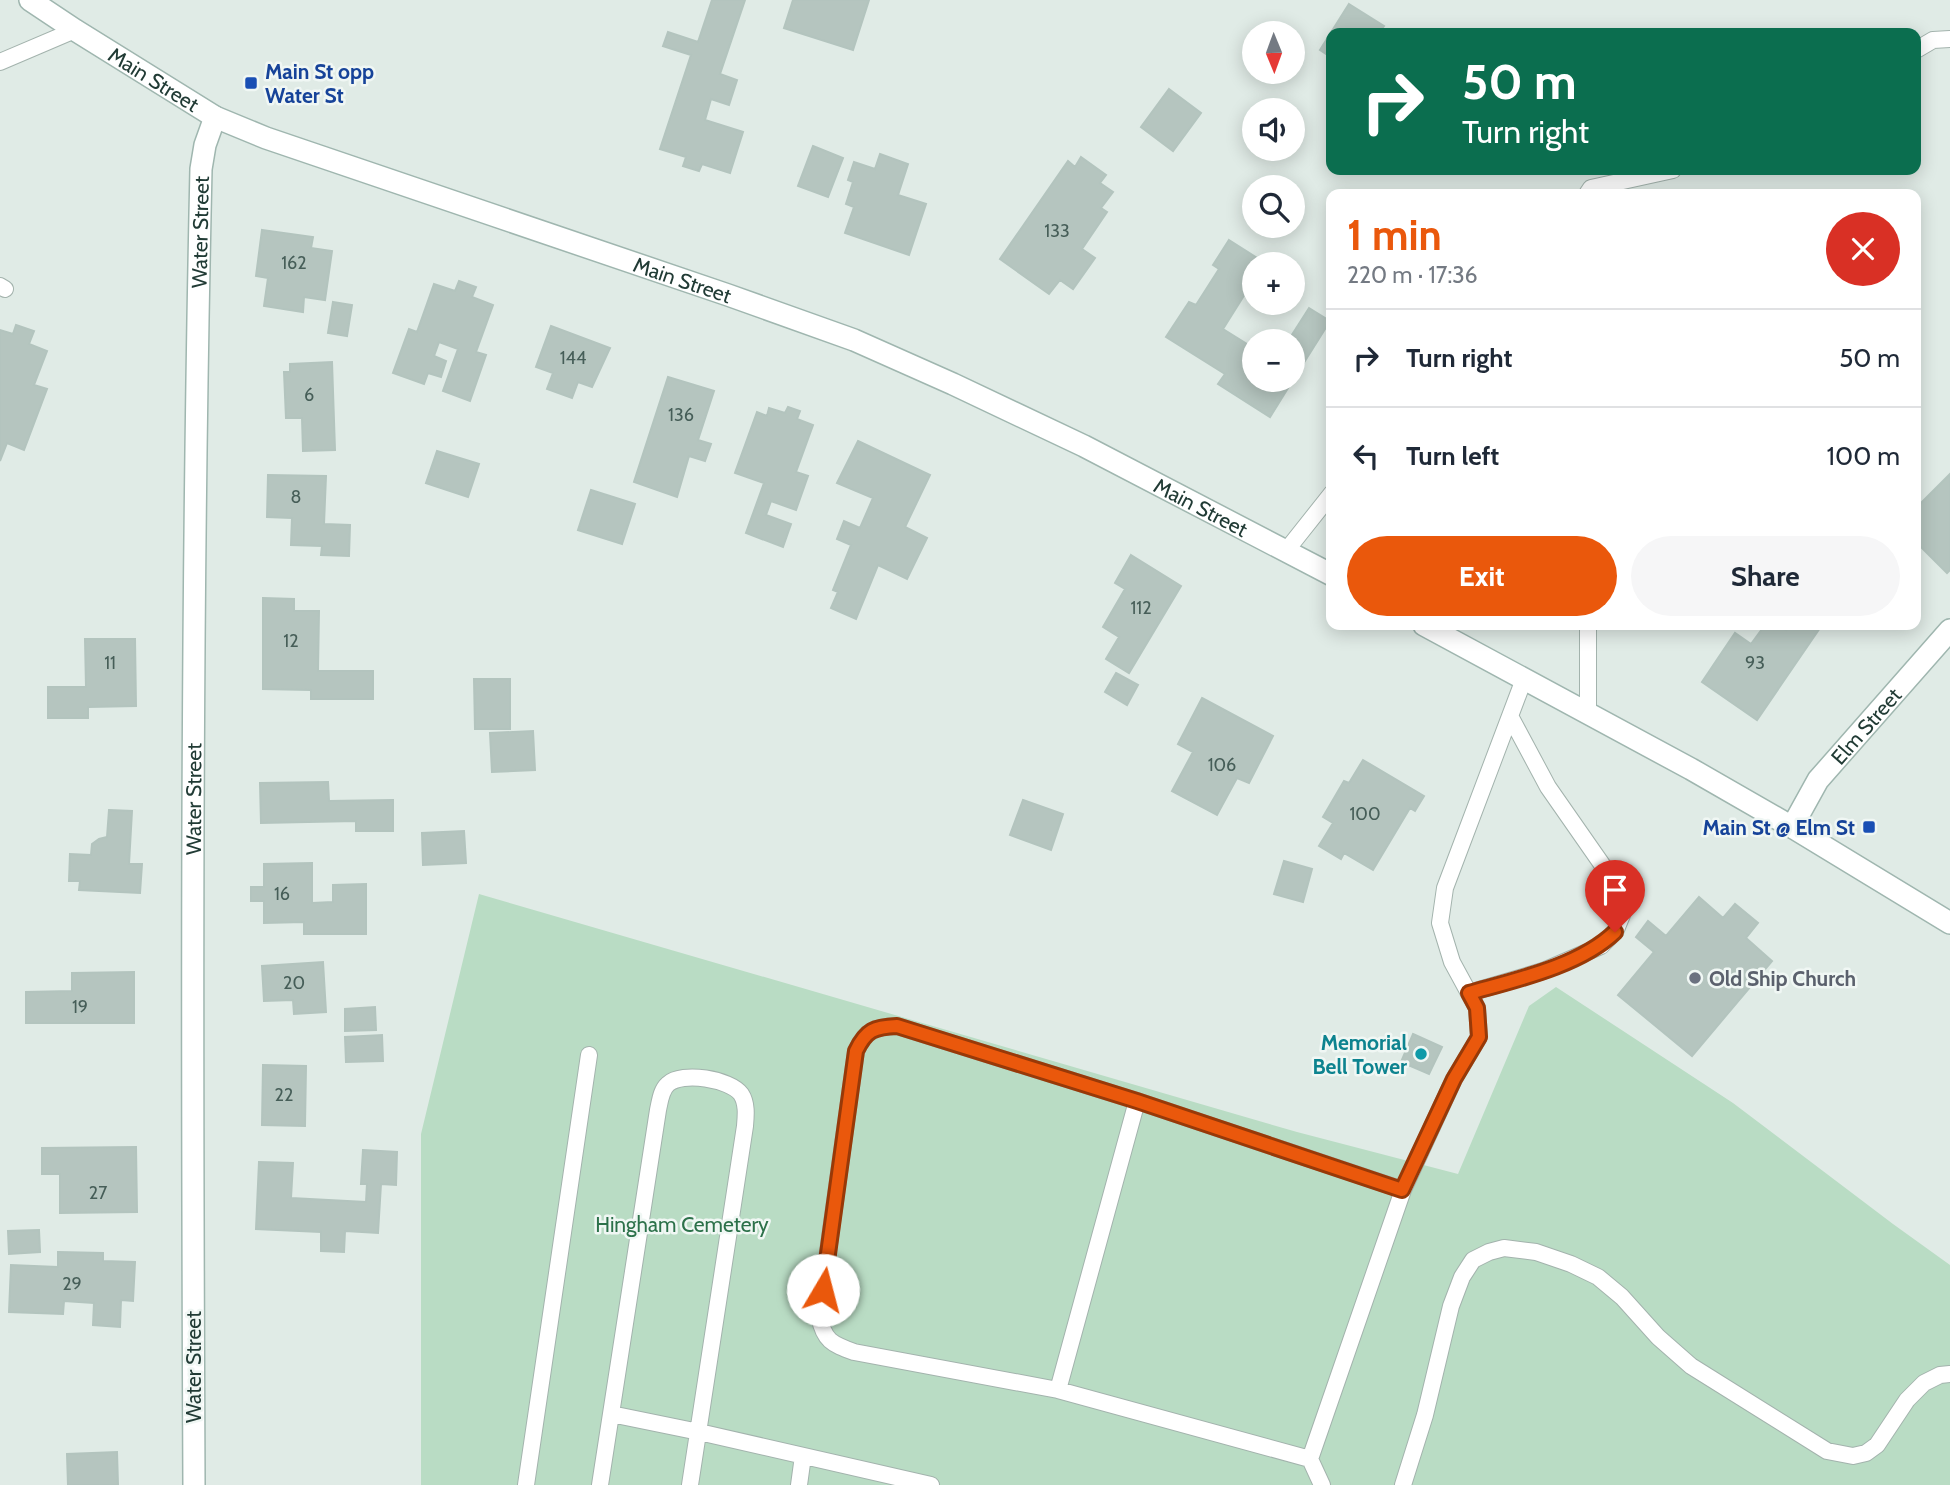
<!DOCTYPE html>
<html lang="en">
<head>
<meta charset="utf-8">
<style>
	:root { --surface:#fff; --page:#f6f6f7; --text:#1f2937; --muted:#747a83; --line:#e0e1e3; --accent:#ea580c }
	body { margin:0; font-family:Cabin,sans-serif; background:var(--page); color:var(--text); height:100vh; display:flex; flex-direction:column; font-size:26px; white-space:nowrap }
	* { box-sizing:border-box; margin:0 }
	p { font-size:23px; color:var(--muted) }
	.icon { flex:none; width:38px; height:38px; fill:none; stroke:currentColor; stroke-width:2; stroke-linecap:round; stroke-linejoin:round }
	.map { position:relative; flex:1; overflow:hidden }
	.sheet { position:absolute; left:1326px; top:189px; width:595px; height:441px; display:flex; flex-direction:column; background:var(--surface); border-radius:14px; box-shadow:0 4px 18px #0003 }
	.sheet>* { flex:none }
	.hud { position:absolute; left:1326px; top:28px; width:595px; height:147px; border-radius:14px; box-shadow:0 4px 18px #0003; background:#0b6e4f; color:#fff; overflow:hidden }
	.needle { width:46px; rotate:179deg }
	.controls { position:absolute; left:1242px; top:21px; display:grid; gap:14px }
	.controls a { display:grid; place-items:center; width:63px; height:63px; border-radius:50%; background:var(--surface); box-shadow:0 4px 18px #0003; font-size:35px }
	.pin { position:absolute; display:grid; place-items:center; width:60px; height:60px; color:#fff; margin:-72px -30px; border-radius:50% 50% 50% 0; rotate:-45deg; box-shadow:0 0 7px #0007 }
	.pin .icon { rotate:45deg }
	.me { position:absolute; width:77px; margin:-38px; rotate:8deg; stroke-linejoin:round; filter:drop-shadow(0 0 5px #0008) }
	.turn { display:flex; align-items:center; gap:24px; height:147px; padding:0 21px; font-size:32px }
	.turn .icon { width:91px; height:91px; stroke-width:2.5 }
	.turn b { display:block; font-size:49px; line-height:60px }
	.round { display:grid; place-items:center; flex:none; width:74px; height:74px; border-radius:37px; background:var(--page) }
	.summary { display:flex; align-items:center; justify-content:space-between; height:119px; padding:0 21px }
	h1 { font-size:42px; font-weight:700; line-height:52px; color:var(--accent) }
	.button { display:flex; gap:14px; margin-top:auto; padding:14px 21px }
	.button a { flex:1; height:80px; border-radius:42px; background:var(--accent); color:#fff; font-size:28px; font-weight:700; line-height:80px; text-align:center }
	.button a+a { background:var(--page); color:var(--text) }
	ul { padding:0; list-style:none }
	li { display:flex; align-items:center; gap:21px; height:98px; padding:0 21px; border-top:2px solid var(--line) }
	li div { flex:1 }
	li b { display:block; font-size:26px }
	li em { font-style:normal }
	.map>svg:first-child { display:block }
	.green { fill:#b9dcc4 }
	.building { fill:#b5c5bf; stroke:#b3c4be; stroke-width:2 }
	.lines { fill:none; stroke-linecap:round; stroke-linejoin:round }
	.lane-casing { stroke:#a3b3ad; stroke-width:18 }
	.secondary-casing { stroke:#9fb6af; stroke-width:24 }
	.lane { stroke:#fff; stroke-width:16 }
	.secondary { stroke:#fff; stroke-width:21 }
	.route-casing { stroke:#983908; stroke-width:18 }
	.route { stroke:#ea580c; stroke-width:12 }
	.transit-dot { fill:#1a4fb4; stroke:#f0f7f4; stroke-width:2.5 }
	.worship-dot { fill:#6b7280; stroke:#f0f7f4; stroke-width:2.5 }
	.culture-dot { fill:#0f9aa8; stroke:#f0f7f4; stroke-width:2.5 }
	.labels { text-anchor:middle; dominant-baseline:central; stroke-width:5; stroke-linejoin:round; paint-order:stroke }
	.number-label { font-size:18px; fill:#465e58 }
	.transit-label { font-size:21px; font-weight:bold; fill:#164399; stroke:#f0f7f4; text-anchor:start }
	.street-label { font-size:21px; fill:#213b35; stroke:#f0f7f4 }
	.worship-label { font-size:21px; font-weight:bold; fill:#5b616d; stroke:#f0f7f4; text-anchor:start }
	.culture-label { font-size:21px; font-weight:bold; fill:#0d838f; stroke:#f0f7f4; text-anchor:end }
	.park-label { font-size:21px; fill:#2c714a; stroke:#f0f7f4 }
</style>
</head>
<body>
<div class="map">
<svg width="1950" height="1485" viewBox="0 0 1950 1485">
	<rect width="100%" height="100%" fill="#e0ebe6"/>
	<path class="green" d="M 479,894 L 1297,1132 L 1458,1174 L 1529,1006 L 1556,987 L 1733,1103 L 1893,1224 L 1950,1265 L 1950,1485 L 421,1485 L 421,1134 Z"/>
	<path class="building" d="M 712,0 L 745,0 L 720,74 L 737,80 L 729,105 L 711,99 L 705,120 L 743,132 L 730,173 L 702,164 L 699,171 L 683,166 L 686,157 L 660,149 L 691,55 L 663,46 L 668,32 L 698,42 Z
		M 793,0 L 869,0 L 853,50 L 784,28 Z
		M 1349,4 L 1384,26 L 1379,33 L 1332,33 L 1332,58 L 1320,50 Z
		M 1169,89 L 1201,113 L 1173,151 L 1141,127 Z
		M 813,146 L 843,158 L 828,197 L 798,186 Z
		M 880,154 L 908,164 L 898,195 L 926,204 L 909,255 L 845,233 L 854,207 L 846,204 L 853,182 L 848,180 L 854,162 L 875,169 Z
		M 1081,157 L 1106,175 L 1100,183 L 1113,192 L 1101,208 L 1107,212 L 1082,249 L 1095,258 L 1073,289 L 1060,280 L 1049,294 L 1000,259 L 1068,161 L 1075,167 Z
		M 262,230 L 313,237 L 311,248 L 332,251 L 325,300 L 304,297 L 303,312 L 264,306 L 268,278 L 256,276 Z
		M 1229,240 L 1265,263 L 1264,264 L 1255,264 L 1255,278 L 1223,329 L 1255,349 L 1255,380 L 1293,380 L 1270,417 L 1218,384 L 1225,374 L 1166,337 L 1189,302 L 1196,305 L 1219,269 L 1213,265 Z
		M 459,281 L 476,287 L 472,297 L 493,305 L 476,352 L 486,355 L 470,401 L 443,391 L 458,349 L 439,342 L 434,356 L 446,361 L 441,377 L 428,373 L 424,384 L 393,373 L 409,329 L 417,332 L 434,284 L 455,291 Z
		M 333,302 L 352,305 L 347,336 L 328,333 Z
		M 1309,308 L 1330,321 L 1293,380 L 1293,341 L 1288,341 Z
		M 16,325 L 34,331 L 29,344 L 47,351 L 34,385 L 47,389 L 24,450 L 7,443 L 0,461 L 0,330 L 13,334 Z
		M 551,326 L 610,348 L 592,387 L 578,382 L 572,398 L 547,389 L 553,373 L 536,367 Z
		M 332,362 L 335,450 L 303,451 L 302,418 L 286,418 L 284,372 L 290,372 L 290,364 Z
		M 668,377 L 714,391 L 698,440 L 711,444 L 705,461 L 689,456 L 677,497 L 634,482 Z
		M 788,407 L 800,411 L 797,419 L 813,425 L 796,472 L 808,476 L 796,510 L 771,501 L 766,515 L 791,524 L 783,547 L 746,533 L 764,483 L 735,473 L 757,412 L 767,416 L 769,408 L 785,413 Z
		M 858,441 L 930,475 L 905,527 L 927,538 L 907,579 L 878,565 L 856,619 L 831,608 L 838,592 L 833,590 L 851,545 L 837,539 L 844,521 L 860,528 L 873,498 L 837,483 Z
		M 437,451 L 479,464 L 468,497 L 426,483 Z
		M 1950,474 L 1950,570 L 1947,573 L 1916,542 L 1916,508 Z
		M 268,475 L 326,476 L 324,524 L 350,525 L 349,556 L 321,555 L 322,546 L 291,545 L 292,518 L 267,517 Z
		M 591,490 L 635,504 L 622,544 L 578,530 Z
		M 1131,555 L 1181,586 L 1129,673 L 1106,659 L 1119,637 L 1103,627 L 1125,589 L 1115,583 Z
		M 263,598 L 294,599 L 294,611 L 319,611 L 318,671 L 373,671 L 373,699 L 311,699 L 311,690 L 263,689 Z
		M 1765,625 L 1779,625 L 1786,630 L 1790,625 L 1822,625 L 1757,720 L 1702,682 L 1735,633 L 1751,644 Z
		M 85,639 L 135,639 L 136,706 L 88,707 L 88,718 L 48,718 L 48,687 L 86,687 Z
		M 1116,673 L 1138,685 L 1127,705 L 1105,692 Z
		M 474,679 L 510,679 L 510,729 L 475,729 Z
		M 1202,698 L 1273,736 L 1249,783 L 1237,778 L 1217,815 L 1172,791 L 1193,752 L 1178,744 Z
		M 533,731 L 535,770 L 492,772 L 490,733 Z
		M 1363,760 L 1424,796 L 1415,811 L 1410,808 L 1373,870 L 1344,853 L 1341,859 L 1319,846 L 1333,823 L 1323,817 L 1344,781 L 1349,783 Z
		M 328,782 L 329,801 L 393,800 L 393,831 L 356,831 L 356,821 L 261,823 L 260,783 Z
		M 1023,800 L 1063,814 L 1051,850 L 1010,835 Z
		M 109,810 L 132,811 L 129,864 L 142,864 L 140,893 L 79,890 L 80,881 L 69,881 L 70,854 L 91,855 L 92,844 L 99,839 L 107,837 Z
		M 464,831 L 466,863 L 423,865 L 422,833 Z
		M 1284,861 L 1312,869 L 1303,902 L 1274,894 Z
		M 312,863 L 312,903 L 333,902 L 333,885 L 366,884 L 366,934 L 304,934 L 304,922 L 264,923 L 264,901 L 251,901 L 251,887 L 264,887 L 264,864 Z
		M 1699,897 L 1723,918 L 1735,904 L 1758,923 L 1746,938 L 1772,961 L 1692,1056 L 1618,995 L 1654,952 L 1636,937 L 1648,921 L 1666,936 Z
		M 323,962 L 326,1012 L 294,1014 L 293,1000 L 264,1001 L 262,966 Z
		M 134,972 L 134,1023 L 26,1023 L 26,992 L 72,991 L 72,973 Z
		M 375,1007 L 376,1030 L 345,1031 L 345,1009 Z
		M 1413,1034 L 1442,1047 L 1429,1074 L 1401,1062 Z
		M 382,1035 L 383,1061 L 346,1062 L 345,1037 Z
		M 263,1065 L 306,1066 L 305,1126 L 262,1125 Z
		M 136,1147 L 137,1212 L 60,1213 L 60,1174 L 42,1174 L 42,1148 Z
		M 363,1150 L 397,1152 L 396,1185 L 381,1184 L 378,1233 L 345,1231 L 344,1252 L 321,1251 L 321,1232 L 256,1229 L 259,1162 L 293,1163 L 291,1198 L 366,1202 L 367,1184 L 361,1184 Z
		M 39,1230 L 40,1252 L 9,1254 L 8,1231 Z
		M 58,1252 L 103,1253 L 103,1261 L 135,1262 L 133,1301 L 121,1300 L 120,1327 L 93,1325 L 94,1303 L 64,1301 L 63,1314 L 9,1312 L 11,1265 L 58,1267 Z
		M 117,1452 L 118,1485 L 68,1485 L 67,1454 Z"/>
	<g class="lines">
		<g class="lane-casing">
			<path id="lane" d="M 1916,50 L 1933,40 L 1950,39
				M 0,62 L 75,30
				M 1587,194 L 1591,188 L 1673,170
				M 0,286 L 5,289
				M 1286,551 L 1332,493
				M 1588,714 L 1588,625
				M 1469,993 L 1543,971 L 1601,946 L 1615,932 L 1624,910 L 1617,886 L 1548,787 L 1510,716
				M 1058,1390 L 1137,1101
				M 611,1414 L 699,1432 L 931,1485
				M 1310,1459 L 1403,1190 L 1454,1079 L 1479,1037 L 1477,1008 L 1452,962 L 1440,923 L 1445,888 L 1524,679
				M 526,1485 L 589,1055
				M 600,1485 L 658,1110 C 660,1101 661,1090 668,1084 C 682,1071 730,1079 741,1094 C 747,1103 746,1115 745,1126 L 690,1485
				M 799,1485 L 803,1456
				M 1322,1485 L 1310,1459 L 1058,1390 L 854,1352 C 832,1344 824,1341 819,1316 L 856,1051 C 866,1030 874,1027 897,1026 L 1137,1101 L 1403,1190
				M 1403,1485 L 1425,1415 L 1451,1306 L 1462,1277 L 1473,1260 L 1489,1252 L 1504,1248 L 1536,1252 L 1571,1264 L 1598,1277 L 1622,1297 L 1658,1337 L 1691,1366 L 1827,1451 L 1853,1456 L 1866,1453 L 1877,1445 L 1907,1400 L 1924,1383 L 1940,1375 L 1950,1374"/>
		</g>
		<g class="secondary-casing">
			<g id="secondary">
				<path id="s1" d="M 30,0 L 75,30 L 215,117 L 266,138 L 728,295 L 854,340 L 953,384 L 1084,446 L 1332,575"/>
				<path d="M 1424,625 L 1691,769 L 1792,827 L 1950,923"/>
				<path id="s2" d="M 1792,827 L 1818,780 L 1950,630"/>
				<path id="s3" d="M 194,1485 C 192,1046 191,608 201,169 L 205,145 L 215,117"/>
			</g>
		</g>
		<use href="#lane" class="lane"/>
		<use href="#secondary" class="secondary"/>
	</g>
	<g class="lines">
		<g class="route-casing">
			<path id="route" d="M 823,1290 L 856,1051 C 866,1030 874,1027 897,1026 L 1137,1101 L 1402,1190 L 1454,1079 L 1479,1037 L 1477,1008 L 1469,993 C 1515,980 1580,966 1615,932"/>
		</g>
		<use href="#route" class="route"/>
	</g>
	<g class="transit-dot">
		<rect x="244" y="76" width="14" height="14" rx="3.5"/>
		<rect x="1862" y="820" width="14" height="14" rx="3.5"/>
	</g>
	<circle class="worship-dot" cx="1695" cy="978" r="7"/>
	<circle class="culture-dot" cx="1421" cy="1054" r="7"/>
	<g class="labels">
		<g class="number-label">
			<text x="1057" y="231">133</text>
			<text x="294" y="263">162</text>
			<text x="573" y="358">144</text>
			<text x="309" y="395">6</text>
			<text x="681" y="415">136</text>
			<text x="296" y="497">8</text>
			<text x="1141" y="608">112</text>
			<text x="291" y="641">12</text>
			<text x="110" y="663">11</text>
			<text x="1755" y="663">93</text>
			<text x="1222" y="765">106</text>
			<text x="1365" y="814">100</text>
			<text x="282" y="894">16</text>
			<text x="294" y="983">20</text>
			<text x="80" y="1007">19</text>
			<text x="284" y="1095">22</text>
			<text x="98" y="1193">27</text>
			<text x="72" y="1284">29</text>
		</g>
		<g class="transit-label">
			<text x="265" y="71">Main St opp<tspan x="265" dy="24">Water St</tspan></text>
			<text x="1855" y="827" text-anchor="end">Main St @ Elm St</text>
		</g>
		<g class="street-label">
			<text stroke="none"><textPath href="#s1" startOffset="147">Main Street</textPath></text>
			<text stroke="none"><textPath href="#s3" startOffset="1253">Water Street</textPath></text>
			<text stroke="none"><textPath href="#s1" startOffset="714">Main Street</textPath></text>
			<text stroke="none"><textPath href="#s1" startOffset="1281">Main Street</textPath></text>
			<text stroke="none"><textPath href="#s2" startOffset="126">Elm Street</textPath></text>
			<text stroke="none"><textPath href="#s3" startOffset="686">Water Street</textPath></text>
			<text transform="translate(193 1367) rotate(-90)">Water Street</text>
		</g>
		<g class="worship-label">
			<text x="1709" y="978">Old Ship Church</text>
		</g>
		<g class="culture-label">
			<text x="1407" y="1042">Memorial<tspan x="1407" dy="24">Bell Tower</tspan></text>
		</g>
		<g class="park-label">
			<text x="682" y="1224">Hingham Cemetery</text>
		</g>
	</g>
</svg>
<div class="controls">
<a><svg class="needle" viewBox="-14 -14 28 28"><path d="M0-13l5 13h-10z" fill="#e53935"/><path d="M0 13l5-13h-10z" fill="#747a83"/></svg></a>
<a><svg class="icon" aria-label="sound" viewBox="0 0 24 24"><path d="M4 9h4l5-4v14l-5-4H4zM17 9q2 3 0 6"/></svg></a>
<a><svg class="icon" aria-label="search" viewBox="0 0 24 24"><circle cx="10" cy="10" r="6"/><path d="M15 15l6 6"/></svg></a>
<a>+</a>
<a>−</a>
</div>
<div class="pin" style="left:1615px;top:932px;background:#d93025"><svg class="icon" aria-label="arrive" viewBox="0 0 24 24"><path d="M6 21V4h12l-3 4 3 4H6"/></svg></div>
<svg class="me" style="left:823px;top:1290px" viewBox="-20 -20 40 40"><circle r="19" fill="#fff"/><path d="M0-13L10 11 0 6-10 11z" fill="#ea580c"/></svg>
<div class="hud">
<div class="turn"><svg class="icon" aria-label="right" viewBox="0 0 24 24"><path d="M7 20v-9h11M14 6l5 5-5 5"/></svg><div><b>50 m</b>Turn right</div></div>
</div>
<section class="sheet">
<div class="summary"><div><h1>1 min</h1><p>220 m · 17:36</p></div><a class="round" style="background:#d93025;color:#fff"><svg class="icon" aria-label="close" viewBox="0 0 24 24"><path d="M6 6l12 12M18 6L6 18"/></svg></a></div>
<ul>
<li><svg class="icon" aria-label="right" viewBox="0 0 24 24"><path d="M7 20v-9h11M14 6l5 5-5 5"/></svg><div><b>Turn right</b></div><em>50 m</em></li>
<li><svg class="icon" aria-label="left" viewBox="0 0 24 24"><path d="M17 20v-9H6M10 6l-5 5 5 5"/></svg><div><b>Turn left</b></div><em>100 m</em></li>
</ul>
<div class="button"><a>Exit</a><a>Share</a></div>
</section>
</div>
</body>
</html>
